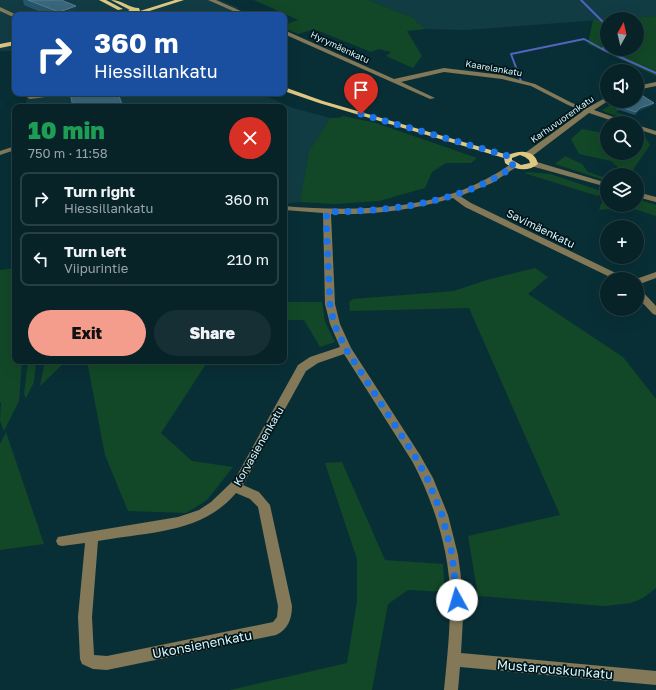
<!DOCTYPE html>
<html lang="en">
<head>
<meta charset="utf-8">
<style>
	:root { --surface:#072328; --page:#152f34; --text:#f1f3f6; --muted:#98a4a8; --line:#284045; --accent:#f49d8c }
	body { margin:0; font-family:"Golos Text",sans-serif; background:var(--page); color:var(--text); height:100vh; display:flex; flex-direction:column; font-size:15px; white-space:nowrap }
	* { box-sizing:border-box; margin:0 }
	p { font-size:13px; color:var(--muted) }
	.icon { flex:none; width:22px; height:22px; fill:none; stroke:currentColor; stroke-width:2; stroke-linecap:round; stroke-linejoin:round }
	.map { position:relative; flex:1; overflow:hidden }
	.drawer { position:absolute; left:12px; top:104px; width:275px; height:260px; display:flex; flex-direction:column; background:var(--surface); border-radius:8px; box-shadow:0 4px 16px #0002,0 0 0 1px var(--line) }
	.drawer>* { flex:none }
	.top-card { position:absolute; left:12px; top:12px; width:275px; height:84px; border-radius:8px; box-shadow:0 4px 16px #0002,0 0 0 1px var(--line); background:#1a4fa0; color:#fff; overflow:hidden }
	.needle { width:26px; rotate:8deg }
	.fabs { position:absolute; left:600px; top:12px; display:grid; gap:8px }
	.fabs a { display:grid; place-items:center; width:44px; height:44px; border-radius:50%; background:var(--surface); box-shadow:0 4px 16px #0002,0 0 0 1px var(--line); font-size:20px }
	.pin { position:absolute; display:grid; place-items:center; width:34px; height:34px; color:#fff; margin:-41px -17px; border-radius:50% 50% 50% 0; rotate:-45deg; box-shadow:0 0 4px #0007 }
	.pin .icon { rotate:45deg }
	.me { position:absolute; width:44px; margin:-22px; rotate:354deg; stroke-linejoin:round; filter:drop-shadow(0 0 3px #0008) }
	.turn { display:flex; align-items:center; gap:14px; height:84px; padding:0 16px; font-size:18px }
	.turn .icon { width:52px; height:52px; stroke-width:2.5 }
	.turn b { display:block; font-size:28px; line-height:34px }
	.round { display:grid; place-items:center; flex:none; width:42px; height:42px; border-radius:21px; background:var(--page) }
	.overview { display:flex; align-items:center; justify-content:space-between; height:68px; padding:0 16px }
	h1 { font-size:24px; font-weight:800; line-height:30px; color:#1e9e55 }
	.action { display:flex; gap:8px; margin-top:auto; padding:8px 16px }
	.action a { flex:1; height:46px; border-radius:24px; background:var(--accent); color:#111; font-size:16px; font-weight:800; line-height:46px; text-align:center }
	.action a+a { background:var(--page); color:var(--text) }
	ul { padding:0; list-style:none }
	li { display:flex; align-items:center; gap:12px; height:54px; margin:0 8px 6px; padding:0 8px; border:2px solid var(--line); border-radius:8px }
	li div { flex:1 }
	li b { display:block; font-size:15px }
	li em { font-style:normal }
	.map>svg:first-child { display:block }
	.built { fill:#123c44 }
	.green { fill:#124827 }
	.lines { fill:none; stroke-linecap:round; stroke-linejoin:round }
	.stream { stroke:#5264bf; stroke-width:2 }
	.minor { fill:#837858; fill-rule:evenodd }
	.major { fill:#ddc782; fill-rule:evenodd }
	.wall { fill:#26566c }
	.shaded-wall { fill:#133f50 }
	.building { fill:#3a677c; stroke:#537e90 }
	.route { stroke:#1a73e8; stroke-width:7; stroke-dasharray:0 12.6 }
	.labels { text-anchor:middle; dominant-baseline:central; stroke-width:3.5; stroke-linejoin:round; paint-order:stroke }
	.far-street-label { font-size:9px; fill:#d9f7fd; stroke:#00161b }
	.street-label { font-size:11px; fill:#d9f7fd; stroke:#00161b }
	.near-street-label { font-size:13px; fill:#d9f7fd; stroke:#00161b }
</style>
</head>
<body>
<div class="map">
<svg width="656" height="690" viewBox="0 0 656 690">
	<rect width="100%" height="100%" fill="#092f36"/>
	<path class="built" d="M 0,0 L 219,0 L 239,8 L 218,15 L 15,15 L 15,51 L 0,51 Z
		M 368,0 L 656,0 L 656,16 L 465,30 L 425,29 L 412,17 Z
		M 27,93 L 259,93 L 293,108 L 330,118 L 309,151 L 300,202 L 284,204 L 284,107 L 26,107 Z"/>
	<path class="green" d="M 254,0 L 368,0 L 412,17 L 425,29 L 407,31 L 422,56 L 413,68 L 386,56 L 391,52 L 379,49 L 371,52 L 314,29 L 298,34 L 284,28 L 284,25 L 298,20 Z
		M 656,16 L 656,76 L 588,44 L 593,20 L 607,19 L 607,49 L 637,49 L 637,19 L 613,19 Z
		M 618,101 L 636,101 L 617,109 L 619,110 L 616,112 L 635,119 L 634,121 L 605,112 L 602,110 Z
		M 343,116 L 376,123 L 477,158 L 471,163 L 446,163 L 432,172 L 425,188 L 379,201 L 335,204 L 300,202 L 309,151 L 330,118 L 339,118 Z
		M 582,129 L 603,133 L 601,137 L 607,141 L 607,153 L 617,153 L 619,156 L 629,158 L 635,155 L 633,153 L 637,153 L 637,135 L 645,137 L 650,145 L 632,171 L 622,171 L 611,161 L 579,154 L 571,139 Z
		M 565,156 L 582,164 L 588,172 L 606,178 L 604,180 L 555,164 Z
		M 528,172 L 550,174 L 604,192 L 598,196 L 524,173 Z
		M 607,198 L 607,205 L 637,205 L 637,199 L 656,205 L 656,216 L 628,207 L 599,210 L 601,204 Z
		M 15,268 L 15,361 L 22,361 L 19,401 L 4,431 L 0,421 L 1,402 L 0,402 L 0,270 Z
		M 535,268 L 548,277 L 528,294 L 623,357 L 656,399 L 656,588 L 643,598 L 631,603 L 604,606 L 478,596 L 468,536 L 560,515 L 469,308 L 350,311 L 349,302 L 353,299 L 454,291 L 487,280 Z
		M 284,302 L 322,302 L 325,322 L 335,342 L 320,347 L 304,320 L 284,320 Z
		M 28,361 L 36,361 L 34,382 L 26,398 L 24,394 Z
		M 45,361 L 66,361 L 40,386 Z
		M 87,361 L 208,361 L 161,433 L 192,461 L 233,467 L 207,500 L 186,513 L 128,511 L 105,455 Z
		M 6,432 L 7,435 L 44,544 L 0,550 L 0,444 Z
		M 342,462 L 385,560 L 443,564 L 445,592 L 408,590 L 388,604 L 372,690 L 230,690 L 347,663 L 357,601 L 357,559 L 325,463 Z"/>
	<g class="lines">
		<path class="stream" d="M 581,0 L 607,26
			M 607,45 L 602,49 L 656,73
			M 521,81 L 511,54 L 584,39 L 602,49"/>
		<path class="minor" d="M 208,0 L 216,0 L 250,15 L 242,15 Z
			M 0,7 L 2,8 L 17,15 L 15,15 L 15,18 L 13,17 L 0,11 Z
			M 284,30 L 394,79 L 444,68 L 502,75 L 535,84 L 572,103 L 587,108 L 607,97 L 607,101 L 608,101 L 594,110 L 630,123 L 619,123 L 589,113 L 531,157 L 525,157 L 525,153 L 583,111 L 568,105 L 531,86 L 502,79 L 444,72 L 401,82 L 435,98 L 430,99 L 284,34 Z
			M 656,82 L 656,86 L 637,90 L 637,86 Z
			M 45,93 L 64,93 L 61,95 L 30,99 L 27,97 L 30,95 Z
			M 637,125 L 656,131 L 656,135 L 637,129 Z
			M 15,146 L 15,150 L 0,155 L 0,151 Z
			M 531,162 L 537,162 L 607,183 L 607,187 L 531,166 Z
			M 511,164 L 514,164 L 518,166 L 492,183 L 460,196 L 471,203 L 624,277 L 626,279 L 614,279 L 465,207 L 453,198 C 413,210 372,215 331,214 L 335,304 L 340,324 L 351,348 L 420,455 L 433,478 L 448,515 L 458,555 L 464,600 L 461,653 L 656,671 L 656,685 L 460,667 L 458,690 L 444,690 C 447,661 450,631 450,602 C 451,555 434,502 412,461 L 344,354 L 318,363 L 306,371 L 243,485 L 259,492 L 270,505 L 292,606 C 292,618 288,630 276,635 L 107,670 L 93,669 L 82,664 L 80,659 L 78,617 L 85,543 L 62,546 L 58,545 L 56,541 L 58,537 L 178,517 L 199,510 L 211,502 L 235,479 L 298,365 L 310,357 L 340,347 L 330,324 L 325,304 L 323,213 L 284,210 L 284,206 C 342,211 404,211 460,191 C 478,184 495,175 511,164 ZM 236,493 L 250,499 L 258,507 L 278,606 L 277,617 L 273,622 L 107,656 L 94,655 L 92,617 L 98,541 C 146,532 202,534 236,493 Z
			M 637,192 L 656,197 L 656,202 L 637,197 Z
			M 656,272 L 656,278 L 637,285 L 636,279 Z
			M 637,288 L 640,289 L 656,306 L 656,315 L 653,314 L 637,297 Z"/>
		<path class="major" d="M 99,0 L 106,0 L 123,9 L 118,10 Z
			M 111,0 C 122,0 129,8 139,8 L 140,11 L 175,0 L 184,0 L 137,15 L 118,15 L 130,10 Z
			M 15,41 L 15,45 L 0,48 L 0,44 Z
			M 284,87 L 323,101 L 508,155 C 519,150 535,149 538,164 C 529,172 514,170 505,163 L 504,158 L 319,103 L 284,91 ZM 520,155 L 525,157 L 529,160 L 530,163 L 521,165 L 512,160 L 512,158 Z"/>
	</g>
	<path class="wall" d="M 23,0 L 61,0 L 77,14 L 75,15 L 48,15 L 24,5 Z
		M 654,103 L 653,105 L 639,111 L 635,115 L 616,109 L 617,106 Z"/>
	<path class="shaded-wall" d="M 76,6 L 77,14 L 75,15 L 60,15 L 59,12 Z
		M 654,103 L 653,105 L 639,111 L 635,115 L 636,112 L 640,108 Z"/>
	<path class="building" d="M 28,0 L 61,0 L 76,6 L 59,12 Z
		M 70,93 L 118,93 L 123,107 L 73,107 Z
		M 643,96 L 654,103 L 640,108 L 636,112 L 617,106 L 630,101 L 637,101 L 637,98 Z"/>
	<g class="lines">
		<path class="route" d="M 361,114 L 508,156 L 508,161 L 514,166 C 460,204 391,211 327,212 L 326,219 L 330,304 L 334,324 L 346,349 L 416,458 L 427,478 L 442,515 L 452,554 L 457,600"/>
	</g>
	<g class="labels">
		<g class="far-street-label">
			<text transform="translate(340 47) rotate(25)">Hyrymäenkatu</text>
			<text transform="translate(494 68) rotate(10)">Kaarelankatu</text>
			<text transform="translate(562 119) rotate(-35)">Karhuvuorenkatu</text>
		</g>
		<g class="street-label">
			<text transform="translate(541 228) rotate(26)">Savimäenkatu</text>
			<text transform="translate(258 446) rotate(-60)">Korvasienenkatu</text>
		</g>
		<g class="near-street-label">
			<text transform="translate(202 644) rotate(-11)">Ukonsienenkatu</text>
			<text transform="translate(555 669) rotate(5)">Mustarouskunkatu</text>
		</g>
	</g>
</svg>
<div class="fabs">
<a><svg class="needle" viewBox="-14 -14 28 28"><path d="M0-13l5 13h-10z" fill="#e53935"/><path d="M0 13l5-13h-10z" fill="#98a4a8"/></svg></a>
<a><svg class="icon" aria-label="sound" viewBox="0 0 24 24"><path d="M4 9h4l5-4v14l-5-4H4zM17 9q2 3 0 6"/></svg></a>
<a><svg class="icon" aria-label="search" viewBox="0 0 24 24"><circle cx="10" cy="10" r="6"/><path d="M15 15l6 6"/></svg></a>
<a><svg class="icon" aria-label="layers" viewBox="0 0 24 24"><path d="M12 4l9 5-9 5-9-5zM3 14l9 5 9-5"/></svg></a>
<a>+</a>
<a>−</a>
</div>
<div class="pin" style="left:361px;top:114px;background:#d93025"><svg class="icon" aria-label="arrive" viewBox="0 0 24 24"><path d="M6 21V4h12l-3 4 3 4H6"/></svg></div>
<svg class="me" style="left:457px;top:600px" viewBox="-20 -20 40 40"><circle r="19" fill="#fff"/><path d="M0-13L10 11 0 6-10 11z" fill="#1a73e8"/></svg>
<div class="top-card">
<div class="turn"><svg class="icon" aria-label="right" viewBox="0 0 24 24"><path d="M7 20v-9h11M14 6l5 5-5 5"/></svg><div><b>360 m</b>Hiessillankatu</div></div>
</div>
<section class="drawer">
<div class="overview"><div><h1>10 min</h1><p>750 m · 11:58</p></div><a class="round" style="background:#d93025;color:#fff"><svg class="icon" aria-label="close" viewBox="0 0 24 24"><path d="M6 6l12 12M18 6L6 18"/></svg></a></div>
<ul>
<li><svg class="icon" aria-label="right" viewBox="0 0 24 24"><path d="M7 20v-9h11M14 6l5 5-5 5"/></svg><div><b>Turn right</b><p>Hiessillankatu</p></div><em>360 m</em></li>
<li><svg class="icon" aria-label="left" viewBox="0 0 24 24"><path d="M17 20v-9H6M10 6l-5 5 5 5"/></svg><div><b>Turn left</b><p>Viipurintie</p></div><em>210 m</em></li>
</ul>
<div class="action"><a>Exit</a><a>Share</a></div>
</section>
</div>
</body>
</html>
